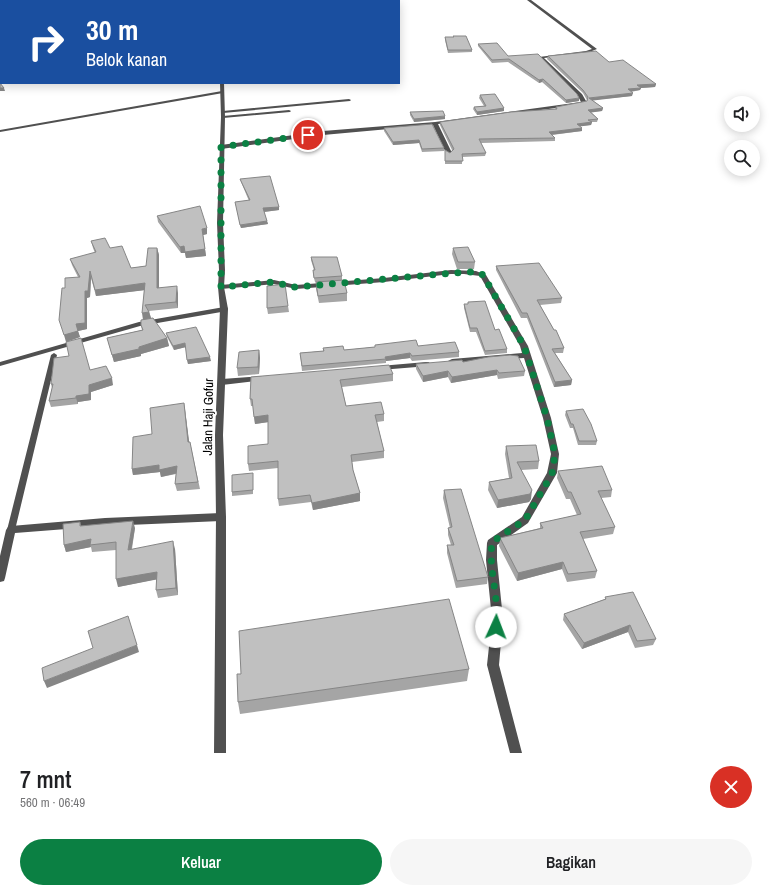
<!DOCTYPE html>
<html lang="id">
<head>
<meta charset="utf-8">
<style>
	:root { --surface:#fff; --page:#f6f6f6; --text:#202124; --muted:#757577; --accent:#0b8043 }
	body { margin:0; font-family:"Archivo Narrow",sans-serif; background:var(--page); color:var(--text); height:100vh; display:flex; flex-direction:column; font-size:15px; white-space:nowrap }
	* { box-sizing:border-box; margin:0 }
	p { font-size:13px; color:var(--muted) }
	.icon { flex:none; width:22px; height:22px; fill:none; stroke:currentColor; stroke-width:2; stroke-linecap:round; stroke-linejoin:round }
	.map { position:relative; height:753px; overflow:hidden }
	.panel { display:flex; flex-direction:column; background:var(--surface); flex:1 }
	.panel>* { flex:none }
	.guide { position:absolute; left:0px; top:0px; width:400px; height:84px; box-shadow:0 2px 10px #0003; background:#1a4fa0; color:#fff; overflow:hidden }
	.buttons { position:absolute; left:724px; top:96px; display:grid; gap:8px }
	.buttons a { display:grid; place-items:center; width:36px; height:36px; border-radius:50%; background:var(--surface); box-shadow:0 2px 10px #0003; font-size:20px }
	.pin { position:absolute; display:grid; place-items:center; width:34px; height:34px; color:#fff; margin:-17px; border:2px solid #fff; border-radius:50%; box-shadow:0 1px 4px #0007 }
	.me { position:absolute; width:44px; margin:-22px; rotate:2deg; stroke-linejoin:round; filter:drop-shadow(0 0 3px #0008) }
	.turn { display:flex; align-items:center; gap:14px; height:84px; padding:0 20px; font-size:18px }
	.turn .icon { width:52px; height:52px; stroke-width:2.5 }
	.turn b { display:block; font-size:28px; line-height:34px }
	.round { display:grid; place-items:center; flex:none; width:42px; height:42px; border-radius:21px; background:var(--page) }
	.head { display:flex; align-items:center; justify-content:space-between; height:68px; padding:0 20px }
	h1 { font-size:24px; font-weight:600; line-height:30px }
	.cta { display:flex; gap:8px; margin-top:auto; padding:8px 20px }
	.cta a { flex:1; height:46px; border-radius:24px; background:var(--accent); color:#fff; font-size:16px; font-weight:600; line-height:46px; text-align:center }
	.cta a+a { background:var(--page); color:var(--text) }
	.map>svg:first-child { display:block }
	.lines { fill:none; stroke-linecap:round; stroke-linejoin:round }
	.service { fill:#505050; fill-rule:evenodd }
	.minor { fill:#505050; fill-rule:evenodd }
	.tertiary { fill:#505050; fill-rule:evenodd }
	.wall { fill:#a5a5a5 }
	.shaded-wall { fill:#868686 }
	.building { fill:#c0c0c0; stroke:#868686 }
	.route { stroke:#0b8043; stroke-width:7; stroke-dasharray:0 12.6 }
	.labels { text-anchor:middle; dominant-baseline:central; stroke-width:4; stroke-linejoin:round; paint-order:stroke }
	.street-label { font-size:13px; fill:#000; stroke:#fff }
</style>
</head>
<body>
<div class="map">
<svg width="772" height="753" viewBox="0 0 772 753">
	<rect width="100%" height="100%" fill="#fff"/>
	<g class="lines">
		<path class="service" d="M 222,91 L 224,92 L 223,93 L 0,132 L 0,130 Z
			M 349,99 L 351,100 L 350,101 L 223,113 L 221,112 L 223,111 Z
			M 289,110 L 291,111 L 290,112 L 223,118 L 221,117 L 223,116 Z
			M 54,353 L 57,355 L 15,530 L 14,532 L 11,533 L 8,532 L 7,530 L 51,355 Z"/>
		<path class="minor" d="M 527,0 L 531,0 L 597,49 L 587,53 L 544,58 L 582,94 L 586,101 L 585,104 L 438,124 L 452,153 L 449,155 L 446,153 L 433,125 L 323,135 L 221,149 L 218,147 L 221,145 L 323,131 L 435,122 L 581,102 L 578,96 L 539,57 L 586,51 L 592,49 Z
			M 0,31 L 1,31 L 1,33 L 0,33 Z
			M 451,270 L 476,271 L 486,275 L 528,346 L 551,418 L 559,454 L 557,473 L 528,523 L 497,545 L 497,560 L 503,619 L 499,665 L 522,753 L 510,753 L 487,665 L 492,619 L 486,560 L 487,543 L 488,540 L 522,517 L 547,473 L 551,454 L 543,418 L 524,358 L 452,363 L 448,361 L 452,359 L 522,353 L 520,346 L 480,276 L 464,274 L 451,274 L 384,282 L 296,289 L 274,284 L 221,289 L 218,287 L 221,285 L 274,280 L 296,285 L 384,278 Z
			M 224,307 L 227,307 L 228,309 L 227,311 L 140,326 L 0,366 L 0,362 L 139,322 Z
			M 426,362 L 429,362 L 430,364 L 429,366 L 380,370 L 376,368 L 380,366 Z
			M 261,376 L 264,376 L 265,378 L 264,380 L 222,385 L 218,382 L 222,379 Z
			M 221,513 L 224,514 L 226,517 L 224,520 L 221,521 L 105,526 L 15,533 L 5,578 L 4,581 L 0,582 L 0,556 L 6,530 L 8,527 L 11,526 L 105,518 Z"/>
		<path class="tertiary" d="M 218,0 L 222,0 L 222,1 L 218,1 Z
			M 220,83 L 224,83 L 225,117 L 223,223 L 225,270 L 224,287 L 228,309 L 223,435 L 226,517 L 226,753 L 214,753 L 216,517 L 215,435 L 220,309 L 218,287 L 219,270 L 217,223 L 221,117 Z"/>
	</g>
	<path class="wall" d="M 453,36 L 472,50 L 472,52 L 448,53 L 445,40 L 445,37 L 453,37 Z
		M 478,44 L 508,56 L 579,101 L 566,103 L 542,82 L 539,83 L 508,62 L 492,63 L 478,46 Z
		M 548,56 L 609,62 L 656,84 L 655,87 L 641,88 L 640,90 L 631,92 L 632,96 L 592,100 L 603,108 L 602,111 L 591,112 L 598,119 L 597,122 L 592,122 L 591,125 L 580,126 L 582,131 L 552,135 L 555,138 L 555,141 L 481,143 L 486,153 L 485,156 L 462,157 L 462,164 L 445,164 L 445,150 L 450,153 L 452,150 L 440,125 L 440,122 L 555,109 L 556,107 L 587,101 L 587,100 L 583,93 L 547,59 Z
		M 480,95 L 504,108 L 504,111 L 477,115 L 473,109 L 474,107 L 484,106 L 479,98 Z
		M 410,112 L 445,119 L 414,122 L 410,115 Z
		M 384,128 L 444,148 L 444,151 L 422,152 L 419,143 L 393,145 L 384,131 Z
		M 240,179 L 279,207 L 279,210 L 264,212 L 268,224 L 241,228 L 235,202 L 249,201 L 241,182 Z
		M 157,216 L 207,234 L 203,235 L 206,256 L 186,258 L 185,253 L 181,253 L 158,222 Z
		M 91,241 L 110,248 L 131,268 L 146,266 L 157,248 L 159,255 L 159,288 L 178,293 L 178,308 L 149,311 L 151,318 L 167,338 L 169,346 L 141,354 L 141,356 L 114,362 L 107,338 L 142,330 L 141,325 L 143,319 L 144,290 L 96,296 L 91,278 L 90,297 L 87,298 L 87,329 L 78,331 L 80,337 L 66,342 L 65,288 L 78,277 L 72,265 L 70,259 L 95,253 L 93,248 Z
		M 453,248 L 475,262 L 474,269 L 457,269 L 452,254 Z
		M 311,257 L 342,276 L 342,280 L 347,293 L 347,301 L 319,303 L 316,289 L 316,282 L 315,282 L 313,274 L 313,270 L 314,270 L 311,260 Z
		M 496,266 L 562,298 L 561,303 L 540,305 L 564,348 L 563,353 L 555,353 L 572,380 L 571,385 L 554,387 L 527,318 L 521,318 L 496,270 Z
		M 468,302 L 495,330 L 507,349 L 507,353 L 485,355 L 476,332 L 470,332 L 464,308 L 464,304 L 468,304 Z
		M 288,306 L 289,312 L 268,314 L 267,308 Z
		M 166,333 L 211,361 L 188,364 L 186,347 L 174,350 L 167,337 Z
		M 375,345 L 418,346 L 459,352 L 459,357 L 412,361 L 410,358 L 386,361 L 386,363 L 302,371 L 300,353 L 323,351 L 323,348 L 344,350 L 375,347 Z
		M 259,350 L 260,358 L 259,374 L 238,376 L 237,368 Z
		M 463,362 L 525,371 L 524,376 L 498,379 L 497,375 L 451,383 L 448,377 L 423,382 L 416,369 L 416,364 Z
		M 90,370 L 113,385 L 91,392 L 91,400 L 78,402 L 78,404 L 51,407 L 49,401 L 52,388 L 51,384 Z
		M 393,374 L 393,381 L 342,387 L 346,406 L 384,414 L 384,421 L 377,422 L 384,451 L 384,458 L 352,462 L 353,470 L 360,493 L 360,501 L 313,510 L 311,502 L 279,506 L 278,499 L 278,468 L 249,471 L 248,464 L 268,444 L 268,422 L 255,424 L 253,406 L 251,406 L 250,399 L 251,377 Z
		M 184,403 L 189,442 L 190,442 L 200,489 L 177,491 L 175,484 L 176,474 L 161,477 L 160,472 L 133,475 L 132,469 L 152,434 Z
		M 566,411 L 597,441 L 596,445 L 578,445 L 573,428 L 570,428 L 565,415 Z
		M 506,446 L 539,461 L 538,469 L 521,470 L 531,499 L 529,502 L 497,508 L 488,490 L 489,482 L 509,478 L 505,454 Z
		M 558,471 L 612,490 L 611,497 L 601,498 L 615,527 L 613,534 L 583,539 L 597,571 L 595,578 L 567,582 L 562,569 L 517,581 L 499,546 L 500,538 L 540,528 L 540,523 L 577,515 L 570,499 L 566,499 L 557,478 Z
		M 253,473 L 253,494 L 232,496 L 232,492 Z
		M 444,490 L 488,577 L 487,584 L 456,588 L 447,553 L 447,545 L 451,545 L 448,535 L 448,528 L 450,528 L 443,498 Z
		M 80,522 L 81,526 L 135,528 L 132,549 L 175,549 L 178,595 L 158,598 L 156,590 L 157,579 L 118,587 L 116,550 L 92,552 L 91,547 L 66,552 L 64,545 Z
		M 605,597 L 656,639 L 653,645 L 635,648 L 628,632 L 582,649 L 563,620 L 564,614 L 605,599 Z
		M 469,669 L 467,681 L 240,714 L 238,702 L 241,674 Z"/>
	<path class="shaded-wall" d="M 543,79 L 542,82 L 539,83 L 539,80 Z
		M 656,84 L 655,87 L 641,88 L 640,90 L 627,92 L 628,89 L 637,85 Z
		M 0,88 L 4,88 L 5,91 L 0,91 Z
		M 633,93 L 632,96 L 589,101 L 589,98 Z
		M 579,98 L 579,101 L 566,103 L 566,100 Z
		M 504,108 L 504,111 L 477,115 L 477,112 Z
		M 603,108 L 602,111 L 588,113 L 588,110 Z
		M 445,116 L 445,119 L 414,122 L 414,119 Z
		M 592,122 L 591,125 L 576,127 L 577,124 Z
		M 582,128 L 582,131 L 549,135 L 549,132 Z
		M 419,140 L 419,143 L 393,145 L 393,142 Z
		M 279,207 L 279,210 L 263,212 L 263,208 Z
		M 267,221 L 268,224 L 241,228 L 240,225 Z
		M 207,228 L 207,234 L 203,235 L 206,256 L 186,258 L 185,253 L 181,253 L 180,247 L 202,229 Z
		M 157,248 L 159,255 L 159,295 L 157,288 Z
		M 90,271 L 91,278 L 90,297 L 87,298 L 87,329 L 78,331 L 80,337 L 66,342 L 64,335 L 76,324 L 85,291 Z
		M 145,283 L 146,290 L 96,296 L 95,290 Z
		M 177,286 L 178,293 L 178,308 L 176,302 Z
		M 149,312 L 151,318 L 143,320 L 142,313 Z
		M 167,338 L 169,346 L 141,354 L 141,356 L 114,362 L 112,355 Z
		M 185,343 L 186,347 L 174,350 L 173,346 Z
		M 259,350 L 260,358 L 259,374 L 258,367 Z
		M 410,353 L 410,358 L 386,361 L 385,357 Z
		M 210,357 L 211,361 L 188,364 L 187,360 Z
		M 497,370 L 497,375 L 451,383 L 452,377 Z
		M 448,371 L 448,377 L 423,382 L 423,376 Z
		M 112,378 L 113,385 L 91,392 L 91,400 L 78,402 L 78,404 L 76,398 L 76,396 L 89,385 Z
		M 572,380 L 571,385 L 554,387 L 555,382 Z
		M 184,403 L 185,409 L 190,449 L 188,442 Z
		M 268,415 L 269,422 L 255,424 L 254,417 Z
		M 159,465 L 177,466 L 178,473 L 161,477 L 160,472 L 133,475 L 132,469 Z
		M 532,490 L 531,499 L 529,502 L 497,508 L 498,500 Z
		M 360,493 L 360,501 L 313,510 L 312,503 Z
		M 133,521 L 135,528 L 130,557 L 128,550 Z
		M 91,539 L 90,545 L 91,547 L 66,552 L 64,545 Z
		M 173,541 L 175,549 L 178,595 L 176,588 Z
		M 563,562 L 562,569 L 517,581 L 518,573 Z
		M 157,572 L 159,579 L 118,587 L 116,579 Z
		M 630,625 L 628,632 L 582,649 L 584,643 Z
		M 137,645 L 139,652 L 47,688 L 44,681 Z"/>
	<path class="building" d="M 145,0 L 215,0 L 215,1 L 145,1 Z
		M 453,36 L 466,36 L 472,50 L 448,50 L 445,37 L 454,37 Z
		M 497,43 L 508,56 L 538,54 L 577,94 L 579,98 L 566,100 L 543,79 L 539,80 L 509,59 L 492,60 L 478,44 Z
		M 596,51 L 609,62 L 623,60 L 656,84 L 637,85 L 641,88 L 628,89 L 633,93 L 589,98 L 603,108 L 588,110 L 598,119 L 588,120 L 592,122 L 577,124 L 582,128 L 549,132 L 555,138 L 479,139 L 486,153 L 462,154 L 463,161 L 445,161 L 445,150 L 450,153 L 454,149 L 440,122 L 511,112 L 557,109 L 556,107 L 587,101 L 588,97 L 583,90 L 548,56 Z
		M 0,83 L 4,88 L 0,88 Z
		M 495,94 L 504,108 L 477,112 L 474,107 L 486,106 L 480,95 Z
		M 443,111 L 445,116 L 414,119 L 410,112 Z
		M 432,124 L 444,148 L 422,149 L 419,140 L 393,142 L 384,128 Z
		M 270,176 L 279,207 L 263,208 L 267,221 L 240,225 L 235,202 L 250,200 L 240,179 Z
		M 200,206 L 207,228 L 202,229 L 205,249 L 185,252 L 184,246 L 180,247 L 157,216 Z
		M 105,238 L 110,248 L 122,246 L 131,268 L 146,266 L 148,248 L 157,248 L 157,288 L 177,286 L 176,302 L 145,305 L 149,312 L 142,313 L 145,283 L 95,290 L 90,271 L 88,291 L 85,291 L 85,323 L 76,324 L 78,331 L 64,335 L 59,320 L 62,288 L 65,288 L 65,278 L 80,277 L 70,259 L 96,252 L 91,241 Z
		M 468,247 L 475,262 L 458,262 L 453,248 Z
		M 311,257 L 337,257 L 342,276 L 314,278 L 313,270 L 315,270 Z
		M 539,263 L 562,298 L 537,300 L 554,330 L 556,330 L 564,348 L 552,349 L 572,380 L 555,382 L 527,313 L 522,313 L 496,266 Z
		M 344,280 L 347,293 L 318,296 L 316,282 Z
		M 285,284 L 288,306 L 267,308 L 267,286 Z
		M 485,301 L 495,330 L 499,329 L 507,349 L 485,351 L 477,328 L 470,328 L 464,304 L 468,304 L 468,302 Z
		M 153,318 L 167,338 L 139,347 L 139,349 L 112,355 L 107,338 L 143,330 L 141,325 L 141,320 Z
		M 196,327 L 210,357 L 187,360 L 185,343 L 173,346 L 166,333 Z
		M 81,338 L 90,370 L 106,366 L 112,378 L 89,385 L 89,394 L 76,396 L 76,398 L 49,401 L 53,384 L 51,384 L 54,358 L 69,356 L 66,342 Z
		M 416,340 L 418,346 L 455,342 L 459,352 L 412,356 L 410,353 L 385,357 L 386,359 L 302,366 L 300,353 L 324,351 L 323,348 L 343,346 L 344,350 L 375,347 L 375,345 Z
		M 259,350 L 258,367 L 237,368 L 239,352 Z
		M 510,355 L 518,356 L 525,371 L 499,373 L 497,370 L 452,377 L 448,371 L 423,376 L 416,364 L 462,360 L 463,362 L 488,357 Z
		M 389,365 L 393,374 L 340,380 L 346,406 L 381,402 L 384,414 L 375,415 L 384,451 L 351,455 L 353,470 L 360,493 L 312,503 L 310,495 L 278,499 L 278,461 L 248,464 L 248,446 L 268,444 L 268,415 L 254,417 L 252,399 L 250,399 L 251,377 Z
		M 184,403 L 188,442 L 190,442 L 198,482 L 175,484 L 177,466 L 159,470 L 159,465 L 132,469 L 133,437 L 152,434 L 150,408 Z
		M 583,409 L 591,424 L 597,441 L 579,441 L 573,424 L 571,424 L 566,411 Z
		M 536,445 L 539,461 L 517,462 L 532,490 L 530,494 L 498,500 L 489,482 L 512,478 L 506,446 Z
		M 602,466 L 612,490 L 598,491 L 615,527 L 580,532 L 597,571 L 568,574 L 563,562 L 518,573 L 500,538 L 543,528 L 540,523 L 581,514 L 571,492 L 568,492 L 558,471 Z
		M 253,473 L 253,490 L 232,492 L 232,475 Z
		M 461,489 L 488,577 L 457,581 L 447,545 L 454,545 L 448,528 L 452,527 L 444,490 Z
		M 133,521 L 128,550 L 173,541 L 176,588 L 156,590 L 157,572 L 116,579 L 116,542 L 90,545 L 91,539 L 64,545 L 63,524 L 80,522 L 80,526 Z
		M 633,592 L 656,639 L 637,641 L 630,625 L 584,643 L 564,614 L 606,599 L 605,597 Z
		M 449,599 L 469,669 L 238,702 L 237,674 L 241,674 L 239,631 Z
		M 128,616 L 137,645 L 44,681 L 42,668 L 93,648 L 88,631 Z"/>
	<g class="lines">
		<path class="route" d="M 308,135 L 221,147 L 221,287 L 274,282 C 282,283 287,287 296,287 L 465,272 L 479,272 L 483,275 L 524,346 L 547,418 L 555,454 L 552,474 L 525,520 L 492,542 C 488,571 500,598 496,627"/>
	</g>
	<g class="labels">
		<g class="street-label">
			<text transform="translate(208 417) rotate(-89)">Jalan Haji Gofur</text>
		</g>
	</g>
</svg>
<div class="buttons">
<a><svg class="icon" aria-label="sound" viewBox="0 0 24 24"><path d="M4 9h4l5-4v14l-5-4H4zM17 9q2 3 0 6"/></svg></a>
<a><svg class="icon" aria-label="search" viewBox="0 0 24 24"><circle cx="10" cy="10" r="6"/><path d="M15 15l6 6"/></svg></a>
</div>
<div class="pin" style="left:308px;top:135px;background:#d93025"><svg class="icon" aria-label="arrive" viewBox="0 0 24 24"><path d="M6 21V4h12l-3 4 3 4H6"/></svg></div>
<svg class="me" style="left:496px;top:627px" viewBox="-20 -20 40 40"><circle r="19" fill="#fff"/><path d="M0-13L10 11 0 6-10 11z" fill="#0b8043"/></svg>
<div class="guide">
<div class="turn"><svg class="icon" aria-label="right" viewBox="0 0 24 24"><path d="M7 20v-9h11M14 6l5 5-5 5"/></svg><div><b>30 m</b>Belok kanan</div></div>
</div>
</div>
<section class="panel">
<div class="head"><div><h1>7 mnt</h1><p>560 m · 06:49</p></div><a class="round" style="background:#d93025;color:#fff"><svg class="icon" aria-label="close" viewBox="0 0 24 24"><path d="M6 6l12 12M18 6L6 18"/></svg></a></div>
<div class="cta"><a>Keluar</a><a>Bagikan</a></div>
</section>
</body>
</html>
